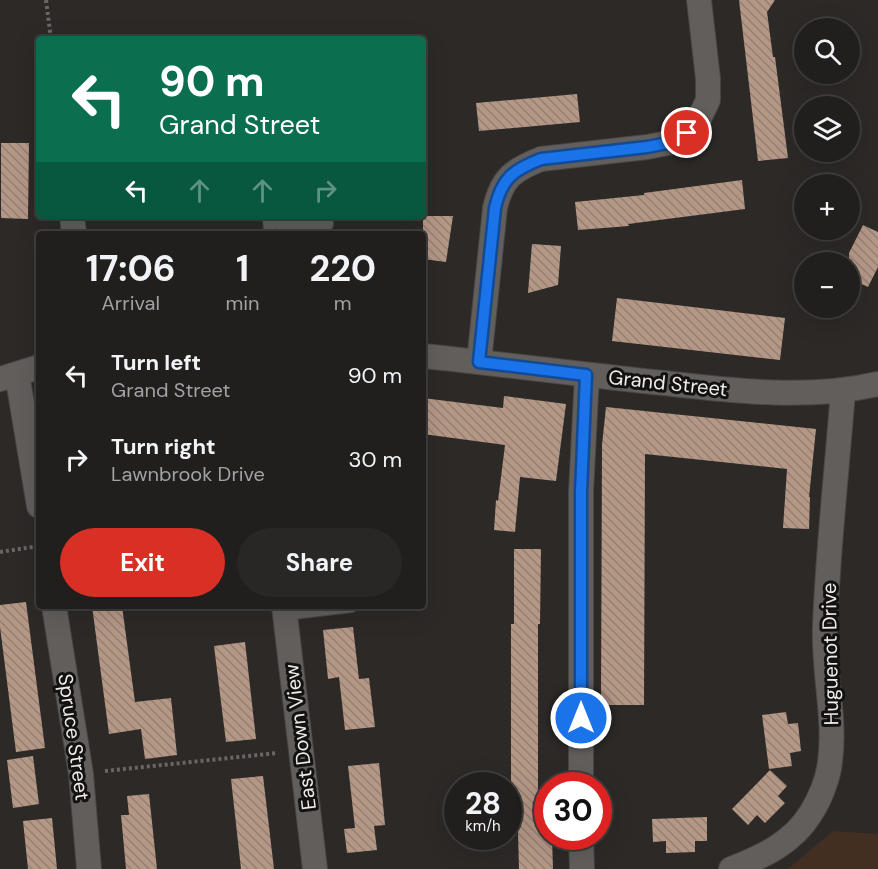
<!DOCTYPE html>
<html lang="en">
<head>
<meta charset="utf-8">
<style>
	:root { --surface:#211f1d; --page:#292726; --text:#f1f3f6; --muted:#a2a2a4; --line:#3e3d3b; --accent:#d93025 }
	body { margin:0; font-family:"DM Sans",sans-serif; background:var(--page); color:var(--text); height:100vh; display:flex; flex-direction:column; font-size:22px; white-space:nowrap }
	* { box-sizing:border-box; margin:0 }
	p { font-size:20px; color:var(--muted) }
	.icon { flex:none; width:33px; height:33px; fill:none; stroke:currentColor; stroke-width:2; stroke-linecap:round; stroke-linejoin:round }
	.map { position:relative; flex:1; overflow:hidden }
	.panel { position:absolute; left:36px; top:231px; width:390px; height:378px; display:flex; flex-direction:column; background:var(--surface); border-radius:6px; box-shadow:0 6px 24px #0002,0 0 0 2px var(--line) }
	.panel>* { flex:none }
	.banner { position:absolute; left:36px; top:36px; width:390px; height:183px; border-radius:6px; box-shadow:0 6px 24px #0002,0 0 0 2px var(--line); background:#0b6e4f; color:#fff; overflow:hidden }
	.tools { position:absolute; left:794px; top:18px; display:grid; gap:12px }
	.tools a { display:grid; place-items:center; width:66px; height:66px; border-radius:50%; background:var(--surface); box-shadow:0 6px 24px #0002,0 0 0 2px var(--line); font-size:30px }
	.speed { position:absolute; left:444px; top:772px; display:flex; gap:12px; font-size:30px; font-weight:700; text-align:center }
	.speed>* { display:grid; place-content:center; width:78px; height:78px; border-radius:50%; background:var(--surface); box-shadow:0 6px 24px #0002,0 0 0 2px var(--line); line-height:1 }
	.speed small { font-size:15px; font-weight:400 }
	.speed .limit { border:9px solid #d22; background:#fff; color:#111 }
	.pin { position:absolute; display:grid; place-items:center; width:51px; height:51px; color:#fff; margin:-26px; border:3px solid #fff; border-radius:50%; box-shadow:0 2px 6px #0007 }
	.me { position:absolute; width:66px; margin:-33px; rotate:0deg; stroke-linejoin:round; filter:drop-shadow(0 0 4px #0008) }
	.turn { display:flex; align-items:center; gap:21px; height:126px; padding:0 24px; font-size:27px }
	.turn .icon { width:78px; height:78px; stroke-width:2.5 }
	.turn b { display:block; font-size:42px; line-height:51px }
	.lanes { display:flex; align-items:center; height:57px; padding:0 24px; background:#0003; justify-content:center; gap:30px; direction:ltr }
	.lanes .off { opacity:.35 }
	.eta { display:flex; justify-content:space-evenly; align-items:center; height:102px; text-align:center }
	.eta b { font-size:36px; font-weight:700; line-height:42px }
	.button { display:flex; gap:12px; margin-top:auto; padding:12px 24px }
	.button a { flex:1; height:69px; border-radius:36px; background:var(--accent); color:#fff; font-size:24px; font-weight:700; line-height:69px; text-align:center }
	.button a+a { background:var(--page); color:var(--text) }
	ul { padding:0; list-style:none }
	li { display:flex; align-items:center; gap:18px; height:84px; padding:0 24px }
	li div { flex:1 }
	li b { display:block; font-size:22px }
	li em { font-style:normal }
	.map>svg:first-child { display:block }
	.green { fill:#432f22 }
	.building { fill:url(#building-back-hatch) }
	.lines { fill:none; stroke-linecap:round; stroke-linejoin:round }
	.service-casing { stroke:#484645; stroke-width:14 }
	.minor-casing { stroke:#484645; stroke-width:26 }
	.path { stroke:#696765; stroke-width:4; stroke-dasharray:3 3; stroke-linecap:butt }
	.service { stroke:#615e5c; stroke-width:12 }
	.minor { stroke:#615e5c; stroke-width:24 }
	.route-casing { stroke:#114b97; stroke-width:15 }
	.route { stroke:#1a73e8; stroke-width:10 }
	.labels { text-anchor:middle; dominant-baseline:central; stroke-width:6; stroke-linejoin:round; paint-order:stroke }
	.street-label { font-size:20px; fill:#eeeceb; stroke:#131211 }
</style>
</head>
<body>
<div class="map">
<svg width="878" height="869" viewBox="0 0 878 869">
	<defs>
		<pattern id="building-back-hatch" width="6" height="6" patternUnits="userSpaceOnUse" patternTransform="scale(1.5)"><rect width="6" height="6" fill="#b59786"/><path d="M-1 5l2 2M0 0l6 6M5-1l2 2" fill="none" stroke="#947f73"/></pattern>
	</defs>
	<rect width="100%" height="100%" fill="#2c2927"/>
	<path class="green" d="M 833,831 L 878,834 L 878,869 L 788,869 Z"/>
	<path class="building" d="M 739,0 L 775,0 L 767,12 L 773,57 L 775,57 L 788,158 L 758,161 Z
		M 577,94 L 580,122 L 479,131 L 476,103 Z
		M 1,143 L 29,143 L 28,219 L 1,218 Z
		M 742,180 L 745,209 L 628,224 L 629,226 L 578,230 L 575,202 L 644,195 L 644,193 Z
		M 423,216 L 453,216 L 446,262 L 423,259 Z
		M 863,225 L 878,232 L 878,267 L 868,287 L 849,278 L 849,253 Z
		M 532,244 L 561,246 L 558,285 L 528,293 Z
		M 617,298 L 785,318 L 780,360 L 612,341 Z
		M 504,396 L 566,404 L 556,481 L 520,477 L 515,532 L 494,530 L 496,500 L 498,501 L 505,445 L 423,434 L 423,398 L 503,408 Z
		M 606,407 L 816,429 L 809,497 L 810,497 L 809,529 L 783,528 L 787,469 L 645,454 L 644,705 L 601,705 L 602,445 Z
		M 514,549 L 541,549 L 540,624 L 538,624 L 538,809 L 541,809 L 542,821 L 548,821 L 548,837 L 552,837 L 553,869 L 519,869 L 517,798 L 511,798 L 511,624 L 514,624 Z
		M 26,602 L 45,748 L 16,752 L 0,627 L 0,605 Z
		M 92,606 L 122,606 L 135,702 L 171,698 L 177,755 L 145,759 L 141,729 L 109,734 Z
		M 353,627 L 359,679 L 369,678 L 375,727 L 345,730 L 339,677 L 328,679 L 323,630 Z
		M 245,642 L 256,739 L 226,742 L 214,646 Z
		M 786,712 L 788,724 L 798,723 L 801,751 L 790,753 L 792,766 L 769,769 L 762,715 Z
		M 33,756 L 39,804 L 13,808 L 7,760 Z
		M 379,763 L 385,825 L 374,826 L 377,850 L 347,853 L 344,829 L 355,828 L 348,766 Z
		M 770,770 L 787,786 L 778,796 L 785,803 L 765,823 L 757,815 L 748,825 L 732,809 Z
		M 263,776 L 274,869 L 241,869 L 231,779 Z
		M 149,794 L 157,869 L 126,869 L 121,815 L 129,815 L 127,796 Z
		M 707,817 L 707,841 L 695,841 L 695,852 L 666,853 L 666,841 L 653,842 L 652,819 Z
		M 52,818 L 57,869 L 28,869 L 23,821 Z"/>
	<g class="lines">
		<g class="service-casing">
			<path id="service" d="M 269,216 L 270,234
				M 285,614 L 352,606"/>
		</g>
		<g class="minor-casing">
			<path id="minor" d="M 72,216 L 74,234
				M 287,223 L 321,223
				M 423,356 C 503,364 584,375 664,383 C 735,391 808,400 878,384
				M 479,362 L 495,208 C 502,178 513,170 541,159 L 647,147 L 668,143 L 687,133 L 700,117 L 708,100 L 708,79 L 699,0
				M 17,374 L 39,506
				M 0,379 L 39,367
				M 54,606 L 81,774 L 89,869
				M 284,606 L 315,869
				M 581,786 L 581,492 L 587,375
				M 581,837 L 582,869
				M 731,869 C 762,857 793,843 811,813 C 820,799 828,779 830,762 C 836,717 823,672 825,626 C 828,548 837,469 843,391"/>
		</g>
		<path class="path" d="M 46,0 L 51,39
			M 0,552 L 39,546
			M 105,771 L 277,753"/>
		<use href="#service" class="service"/>
		<use href="#minor" class="minor"/>
	</g>
	<g class="lines">
		<g class="route-casing">
			<path id="route" d="M 581,718 L 581,492 L 586,375 L 479,362 L 495,208 C 502,178 513,170 541,159 L 647,147 L 668,143 L 687,133"/>
		</g>
		<use href="#route" class="route"/>
	</g>
	<g class="labels">
		<g class="street-label">
			<text transform="translate(668 383) rotate(6)">Grand Street</text>
			<text transform="translate(830 654) rotate(-91)">Huguenot Drive</text>
			<text transform="translate(74 737) rotate(82)">Spruce Street</text>
			<text transform="translate(300 737) rotate(-97)">East Down View</text>
		</g>
	</g>
</svg>
<div class="tools">
<a><svg class="icon" aria-label="search" viewBox="0 0 24 24"><circle cx="10" cy="10" r="6"/><path d="M15 15l6 6"/></svg></a>
<a><svg class="icon" aria-label="layers" viewBox="0 0 24 24"><path d="M12 4l9 5-9 5-9-5zM3 14l9 5 9-5"/></svg></a>
<a>+</a>
<a>−</a>
</div>
<div class="speed"><div>28<small>km/h</small></div><div class="limit">30</div></div>
<div class="pin" style="left:687px;top:133px;background:#d93025"><svg class="icon" aria-label="arrive" viewBox="0 0 24 24"><path d="M6 21V4h12l-3 4 3 4H6"/></svg></div>
<svg class="me" style="left:581px;top:718px" viewBox="-20 -20 40 40"><circle r="17" fill="#1a73e8" stroke="#fff" stroke-width="3"/><path d="M0-11L8 9 0 5-8 9z" fill="#fff"/></svg>
<div class="banner">
<div class="turn"><svg class="icon" aria-label="left" viewBox="0 0 24 24"><path d="M17 20v-9H6M10 6l-5 5 5 5"/></svg><div><b>90 m</b>Grand Street</div></div>
<div class="lanes"><svg class="icon" aria-label="left" viewBox="0 0 24 24"><path d="M17 20v-9H6M10 6l-5 5 5 5"/></svg><svg class="icon off" aria-label="ahead" viewBox="0 0 24 24"><path d="M12 20V5M6 11l6-6 6 6"/></svg><svg class="icon off" aria-label="ahead" viewBox="0 0 24 24"><path d="M12 20V5M6 11l6-6 6 6"/></svg><svg class="icon off" aria-label="right" viewBox="0 0 24 24"><path d="M7 20v-9h11M14 6l5 5-5 5"/></svg></div>
</div>
<section class="panel">
<div class="eta">
<div><b>17:06</b><p>Arrival</p></div>
<div><b>1</b><p>min</p></div>
<div><b>220</b><p>m</p></div>
</div>
<ul>
<li><svg class="icon" aria-label="left" viewBox="0 0 24 24"><path d="M17 20v-9H6M10 6l-5 5 5 5"/></svg><div><b>Turn left</b><p>Grand Street</p></div><em>90 m</em></li>
<li><svg class="icon" aria-label="right" viewBox="0 0 24 24"><path d="M7 20v-9h11M14 6l5 5-5 5"/></svg><div><b>Turn right</b><p>Lawnbrook Drive</p></div><em>30 m</em></li>
</ul>
<div class="button"><a>Exit</a><a>Share</a></div>
</section>
</div>
</body>
</html>
